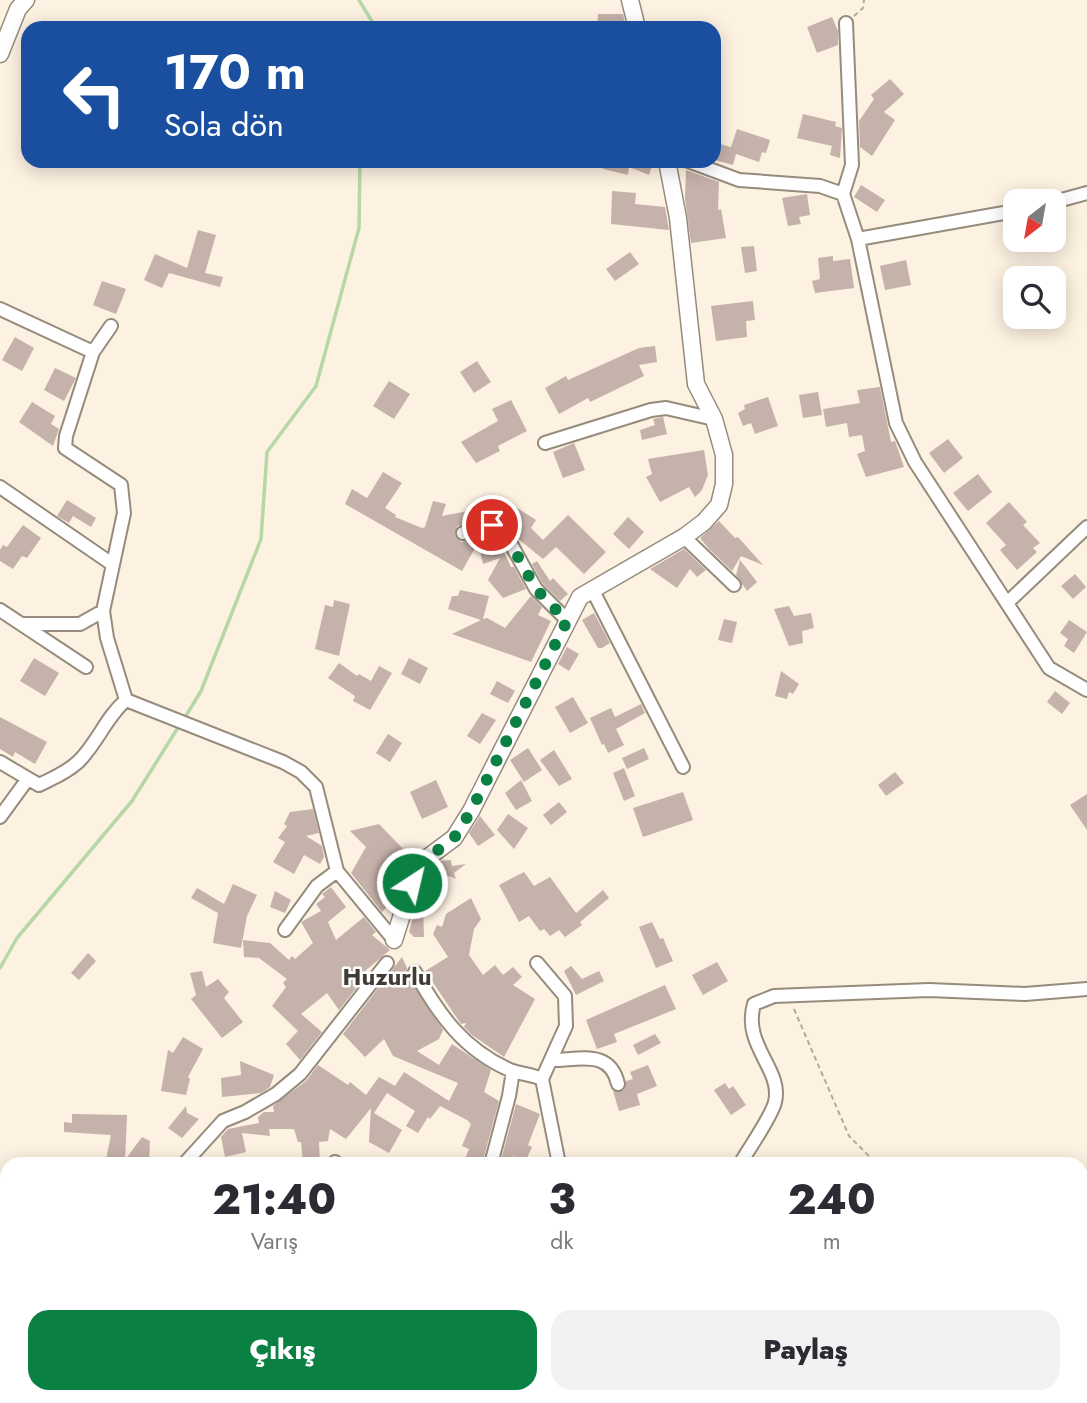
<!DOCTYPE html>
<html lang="tr">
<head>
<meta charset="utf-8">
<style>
	:root { --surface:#fff; --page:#f2f2f3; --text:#2b2b33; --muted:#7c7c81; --accent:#0b8043 }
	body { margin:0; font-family:Jost,sans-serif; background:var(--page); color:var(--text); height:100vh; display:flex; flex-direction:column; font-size:26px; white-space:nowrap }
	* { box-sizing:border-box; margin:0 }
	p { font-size:23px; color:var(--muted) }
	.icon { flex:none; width:38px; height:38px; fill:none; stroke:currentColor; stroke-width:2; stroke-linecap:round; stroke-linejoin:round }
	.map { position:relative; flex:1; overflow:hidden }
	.panel { position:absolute; left:0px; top:1157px; width:1088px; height:247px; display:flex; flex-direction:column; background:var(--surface); border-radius:21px 21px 0 0; box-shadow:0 4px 18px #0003 }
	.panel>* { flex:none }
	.top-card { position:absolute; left:21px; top:21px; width:700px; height:147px; border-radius:21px; box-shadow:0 4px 18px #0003; background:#1a4fa0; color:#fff; overflow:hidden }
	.needle { width:46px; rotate:211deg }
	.buttons { position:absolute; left:1003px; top:189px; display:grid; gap:14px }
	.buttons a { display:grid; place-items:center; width:63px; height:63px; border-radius:14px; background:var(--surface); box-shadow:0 4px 18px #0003; font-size:35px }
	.pin { position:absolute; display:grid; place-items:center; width:60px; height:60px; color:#fff; margin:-30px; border:4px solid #fff; border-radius:50%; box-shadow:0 2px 7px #0007 }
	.me { position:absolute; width:77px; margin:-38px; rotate:35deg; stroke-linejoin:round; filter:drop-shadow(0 0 5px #0008) }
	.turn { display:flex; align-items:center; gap:24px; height:147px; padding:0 28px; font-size:32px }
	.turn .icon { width:91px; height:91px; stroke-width:2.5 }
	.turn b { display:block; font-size:49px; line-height:60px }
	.eta { display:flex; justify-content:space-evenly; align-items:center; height:119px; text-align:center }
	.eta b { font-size:42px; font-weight:800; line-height:49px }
	.cta { display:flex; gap:14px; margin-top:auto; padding:14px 28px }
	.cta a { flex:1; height:80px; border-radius:21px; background:var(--accent); color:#fff; font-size:28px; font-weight:800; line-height:80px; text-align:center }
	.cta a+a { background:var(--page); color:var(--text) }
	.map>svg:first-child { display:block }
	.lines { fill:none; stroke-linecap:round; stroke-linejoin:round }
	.stream { stroke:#b6d8a7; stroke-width:3.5 }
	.building { fill:#c5b2aa }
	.street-casing { stroke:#968b7c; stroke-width:16 }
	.secondary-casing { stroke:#968b7c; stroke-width:19 }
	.path { stroke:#b3aa9e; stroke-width:2; stroke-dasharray:5 3.5; stroke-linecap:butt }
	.street { stroke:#fff; stroke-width:12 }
	.secondary { stroke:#fff; stroke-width:16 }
	.route { stroke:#0b8043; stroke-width:12; stroke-dasharray:0 21.6 }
	.labels { text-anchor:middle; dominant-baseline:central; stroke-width:5; stroke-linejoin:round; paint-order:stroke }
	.quarter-label { font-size:24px; font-weight:bold; fill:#403c35; stroke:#fff }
</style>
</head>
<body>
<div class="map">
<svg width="1087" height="1403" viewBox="0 0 1087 1403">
	<rect width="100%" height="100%" fill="#fdf1e1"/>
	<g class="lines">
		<path class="stream" d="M 359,0 L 376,28
			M 184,719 L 201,691 L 261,539 L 267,452 L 316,386 L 359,228 L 360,161
			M 0,968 L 17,938 L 132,801 L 179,726"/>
	</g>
	<path class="building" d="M 598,14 L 623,14 L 626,28 L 597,28 Z
		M 832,17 L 838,31 L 838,45 L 817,53 L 807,27 Z
		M 890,79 L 904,94 L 884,112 L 895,120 L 872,156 L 860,147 L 859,121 L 874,99 L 871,95 Z
		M 803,114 L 836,122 L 835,126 L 842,128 L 840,158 L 830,155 L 832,146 L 797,138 Z
		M 737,129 L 770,140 L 766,153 L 762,152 L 759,162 L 736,154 L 733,165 L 715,160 L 720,144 L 731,147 Z
		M 604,161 L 654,161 L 649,175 L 629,167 L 628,175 L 603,169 Z
		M 686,170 L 719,182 L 718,210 L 721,209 L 726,238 L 691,243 L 685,198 Z
		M 861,185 L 885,200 L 877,212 L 854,197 Z
		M 612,191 L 636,193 L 635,204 L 665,207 L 669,230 L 611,224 Z
		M 807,194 L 810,215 L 799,217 L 801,224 L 788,226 L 782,198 Z
		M 198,230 L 216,235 L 205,273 L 223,277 L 220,287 L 169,273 L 162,288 L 144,280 L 155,254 L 187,268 Z
		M 754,246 L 757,271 L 745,273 L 741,247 Z
		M 630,252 L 639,264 L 615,281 L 606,269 Z
		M 833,256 L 833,261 L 850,259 L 854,288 L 815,293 L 812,281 L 820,279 L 818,258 Z
		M 906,260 L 911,285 L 885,290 L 880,266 Z
		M 102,281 L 126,289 L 116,314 L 93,305 Z
		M 753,301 L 755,320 L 746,321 L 747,337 L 716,341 L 711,306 Z
		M 15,337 L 34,348 L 22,371 L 2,360 Z
		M 655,346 L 657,362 L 639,365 L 644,376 L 590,402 L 588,398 L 559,414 L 545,388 L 566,376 L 568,380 L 639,348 Z
		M 477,361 L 491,382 L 474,393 L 460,372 Z
		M 55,368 L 76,378 L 64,401 L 44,390 Z
		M 389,381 L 410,394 L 394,419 L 373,406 Z
		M 880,387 L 891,442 L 895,441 L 904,467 L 866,477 L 857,454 L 865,451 L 862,435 L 849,437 L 847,423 L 826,427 L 823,409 L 860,403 L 857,390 Z
		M 818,392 L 822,415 L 803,418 L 799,395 Z
		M 768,397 L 778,426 L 755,434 L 751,423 L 743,426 L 738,413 L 745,409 L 744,405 Z
		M 511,400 L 527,431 L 498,446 L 500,451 L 476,463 L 461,442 L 498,421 L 492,409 Z
		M 32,402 L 55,416 L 51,424 L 59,429 L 53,446 L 19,422 Z
		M 663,417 L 667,434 L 642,440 L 640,430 L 655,425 L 653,419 Z
		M 948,439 L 963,458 L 944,473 L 929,453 Z
		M 574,443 L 585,470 L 563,478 L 553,452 Z
		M 704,450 L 708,475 L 702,490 L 695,497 L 689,487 L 660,502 L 646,477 L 652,474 L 648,459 Z
		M 383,472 L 402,483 L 385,508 L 396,515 L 395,517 L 422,528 L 425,527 L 433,501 L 446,504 L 442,516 L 483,508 L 485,518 L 457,526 L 455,536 L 461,542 L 490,535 L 497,537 L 511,567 L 514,567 L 526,589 L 503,598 L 488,580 L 500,558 L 483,564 L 478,543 L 462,571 L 345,504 L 352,489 L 367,498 Z
		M 978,474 L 992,492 L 968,511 L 953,493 Z
		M 67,500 L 96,518 L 91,527 L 73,516 L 69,523 L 57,516 Z
		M 1009,502 L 1027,522 L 1023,525 L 1040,543 L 1033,548 L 1037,552 L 1017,570 L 1000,550 L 1006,545 L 986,523 Z
		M 514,506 L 536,520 L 531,528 L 543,540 L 568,515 L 606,552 L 584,574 L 556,547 L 543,559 L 517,538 L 511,526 L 515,522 L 509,518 Z
		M 628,517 L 644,532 L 629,549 L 613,534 Z
		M 719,521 L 735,538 L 738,537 L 763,565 L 741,556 L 732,571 L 709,549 L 700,538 Z
		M 23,525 L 41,538 L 27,558 L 22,556 L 13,569 L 0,561 L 0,550 L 3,545 L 7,547 Z
		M 684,549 L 706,570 L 697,577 L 690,569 L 677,588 L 650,569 Z
		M 740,560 L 757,582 L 747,591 L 736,575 Z
		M 537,561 L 550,581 L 553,578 L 568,594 L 560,601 L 543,584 L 532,564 Z
		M 1075,574 L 1086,587 L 1073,599 L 1061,586 Z
		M 460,590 L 489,596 L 483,619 L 487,618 L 505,628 L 531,596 L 542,607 L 538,615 L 551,621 L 531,662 L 452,634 L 481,620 L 448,609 L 452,596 L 458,596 Z
		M 334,600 L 350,604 L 339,656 L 315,649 L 325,605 L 333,607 Z
		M 789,606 L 794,616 L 811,613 L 814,628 L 802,631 L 803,643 L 789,646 L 774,609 Z
		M 594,613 L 610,643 L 602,648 L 598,648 L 582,620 Z
		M 724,619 L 737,622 L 732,643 L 718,640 Z
		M 1069,620 L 1087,632 L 1074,653 L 1064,646 L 1068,639 L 1060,633 Z
		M 567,647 L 579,654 L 569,671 L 558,664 Z
		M 34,658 L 59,673 L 45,696 L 20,681 Z
		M 409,658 L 428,668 L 420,684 L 401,674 Z
		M 339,663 L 357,676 L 359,674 L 371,681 L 379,666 L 392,673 L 370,710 L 353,701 L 355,696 L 328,678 Z
		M 781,671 L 799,684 L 793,694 L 789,692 L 787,699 L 775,696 Z
		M 497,681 L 515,691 L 508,703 L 490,694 Z
		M 1055,691 L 1070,703 L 1062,714 L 1047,702 Z
		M 573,697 L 588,723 L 570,733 L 555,707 Z
		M 641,704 L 645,713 L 616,729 L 624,745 L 608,753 L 604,744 L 602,745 L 590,718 L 611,708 L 615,717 Z
		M 482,713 L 496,720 L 480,744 L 467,736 Z
		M 0,717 L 47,742 L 35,764 L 15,752 L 13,757 L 0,749 Z
		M 388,734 L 402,743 L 390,762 L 376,753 Z
		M 528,748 L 542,770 L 524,782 L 510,760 Z
		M 644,748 L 649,759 L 627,769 L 622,758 Z
		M 554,750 L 572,779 L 559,786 L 540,760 Z
		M 624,768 L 635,796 L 624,801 L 613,773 Z
		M 895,772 L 904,783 L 886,796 L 878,785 Z
		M 436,780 L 448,807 L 422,819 L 410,792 Z
		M 521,780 L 532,801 L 516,810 L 505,793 Z
		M 683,792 L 693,820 L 643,837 L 633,808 Z
		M 1087,794 L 1087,830 L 1070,805 Z
		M 559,802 L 567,812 L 551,825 L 543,815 Z
		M 313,809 L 319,833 L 306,836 L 322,846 L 324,857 L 320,864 L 304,855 L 294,874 L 273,862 L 285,842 L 278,838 L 287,826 L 284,824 L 290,812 Z
		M 508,814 L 528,828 L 514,849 L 497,830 Z
		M 480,816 L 495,835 L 478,846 L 469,833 Z
		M 379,824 L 406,852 L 380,875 L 394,891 L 386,904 L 388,906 L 382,912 L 351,873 L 366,847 L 350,831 Z
		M 451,860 L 452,866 L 466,864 L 454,873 L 456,879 L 449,876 L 441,882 L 441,879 L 427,878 L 430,874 L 441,870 L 440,861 Z
		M 524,872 L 534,886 L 550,877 L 576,913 L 603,890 L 609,898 L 580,922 L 582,925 L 565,937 L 559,930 L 550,936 L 544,929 L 540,931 L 529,916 L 519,922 L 499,885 Z
		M 233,884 L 257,895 L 247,916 L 241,948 L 213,943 L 218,913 L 191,898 L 197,888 L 224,904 Z
		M 331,887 L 346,907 L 328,922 L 336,940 L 364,917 L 376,932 L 372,935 L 390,950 L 352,982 L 357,987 L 339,1010 L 327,993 L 301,1014 L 322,1032 L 300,1060 L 286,1044 L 298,1031 L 272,1006 L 286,987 L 283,983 L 287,979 L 259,958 L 244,957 L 243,940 L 270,943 L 289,960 L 292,956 L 295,959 L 313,943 L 301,922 L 321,911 L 316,904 L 325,897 L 322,894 Z
		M 275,891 L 291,900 L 285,913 L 270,907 Z
		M 471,898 L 481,919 L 474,929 L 469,955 L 483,975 L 495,965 L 503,975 L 513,967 L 522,977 L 513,985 L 535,999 L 504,1057 L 472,1035 L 464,1027 L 466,1023 L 461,1024 L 425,971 L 448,957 L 433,934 L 437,925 L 442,927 L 446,914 Z
		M 416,905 L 423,905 L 424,937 L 414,937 L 409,932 Z
		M 652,922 L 660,939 L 663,938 L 673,961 L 656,968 L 639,927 Z
		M 88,953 L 96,961 L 79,980 L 71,973 Z
		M 402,957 L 407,968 L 407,976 L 443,1030 L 439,1039 L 417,1051 L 439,1065 L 452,1044 L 491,1070 L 484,1092 L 499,1101 L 482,1164 L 463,1164 L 469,1149 L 462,1146 L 471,1124 L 467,1120 L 440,1106 L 430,1119 L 428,1117 L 418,1133 L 406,1126 L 415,1111 L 387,1093 L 374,1113 L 402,1130 L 389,1153 L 369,1142 L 371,1108 L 346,1139 L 330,1129 L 328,1141 L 319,1142 L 320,1164 L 303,1164 L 301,1142 L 298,1142 L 294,1129 L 269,1129 L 270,1136 L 242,1133 L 246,1152 L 225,1157 L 221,1137 L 228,1129 L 259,1123 L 258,1117 L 264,1112 L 274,1112 L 273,1106 L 306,1081 L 318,1065 L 348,1085 L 350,1082 L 366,1095 L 379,1077 L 395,1086 L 404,1072 L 449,1101 L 458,1083 L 393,1056 L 384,1039 L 365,1057 L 343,1034 Z
		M 717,962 L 728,981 L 703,995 L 692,975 Z
		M 571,966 L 582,979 L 599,971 L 604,981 L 576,995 L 564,971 Z
		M 202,971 L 206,987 L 218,979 L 229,992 L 224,998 L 243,1022 L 222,1038 L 191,999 L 196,995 L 190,973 Z
		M 665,985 L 676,1009 L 614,1034 L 617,1042 L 597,1049 L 586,1020 Z
		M 655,1034 L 661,1043 L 638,1055 L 633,1045 Z
		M 183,1037 L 203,1049 L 188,1077 L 190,1079 L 186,1095 L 161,1091 L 168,1050 L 173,1053 Z
		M 240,1061 L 274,1075 L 270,1087 L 261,1093 L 222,1097 L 221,1078 L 241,1075 Z
		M 648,1065 L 657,1086 L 637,1094 L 640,1105 L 619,1111 L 613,1091 L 624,1090 L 626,1081 L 633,1079 L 630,1072 Z
		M 725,1083 L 729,1089 L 733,1086 L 746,1105 L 731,1115 L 714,1090 Z
		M 516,1104 L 540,1114 L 528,1145 L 532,1147 L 525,1162 L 513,1156 L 511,1164 L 500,1164 Z
		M 186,1106 L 187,1113 L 199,1119 L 182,1138 L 168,1128 Z
		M 72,1114 L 127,1115 L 125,1160 L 142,1137 L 150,1141 L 149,1164 L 105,1164 L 111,1135 L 64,1132 L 64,1122 L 72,1123 Z"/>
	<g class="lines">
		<g class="street-casing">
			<path id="street" d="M 688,161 L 739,180 L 820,186 L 843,194 L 858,239 L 896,423 L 915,462 L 1049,668 L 1087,690
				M 843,194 L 852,165 L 846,23
				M 1054,202 L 1087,193
				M 858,239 L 1015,211
				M 0,309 L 93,352
				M 111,326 L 93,352 L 66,436 L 65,448 L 121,485 L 124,513 L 103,611 L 107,638 L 126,700
				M 545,443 L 651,410 L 666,408 L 714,419
				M 0,487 L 112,564
				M 463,533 L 492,525 L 503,530 L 536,589 L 567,620
				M 684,537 L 734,585
				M 592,589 L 683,767
				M 1008,602 L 1087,527
				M 0,610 L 86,667
				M 23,624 L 80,624 L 103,611
				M 126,700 L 283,762 L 301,772 L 316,787 L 337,871 L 394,940
				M 0,762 L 39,785 C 53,778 66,773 78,762 C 97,744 106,717 126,700
				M 0,817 L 27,780
				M 285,930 L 317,886 L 337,871
				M 537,963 L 565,996 L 566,1026 L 542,1079
				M 415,972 C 439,1015 464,1050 510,1070 C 520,1074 531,1074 542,1079 L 559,1164
				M 551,1060 C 580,1060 610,1049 618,1084
				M 335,1162 L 335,1164
				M 184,1164 L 223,1121 L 245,1112 L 276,1094 L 300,1074 L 387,963
				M 491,1164 L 509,1096 L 513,1071
				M 740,1164 C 748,1150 772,1116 775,1102 C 783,1069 742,1046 754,1004 L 774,996 L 929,990 L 1025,994 L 1087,989
				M 258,1396 L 260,1403
				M 609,1396 L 612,1403
				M 836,1396 L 844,1403
				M 10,1403 L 13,1396
				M 360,1403 L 366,1396"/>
		</g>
		<g class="secondary-casing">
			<path id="secondary" d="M 630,0 L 637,28
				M 0,54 L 18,9 L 26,0
				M 394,940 L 412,883 L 427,858 L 454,838 L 471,811 L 580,597 L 684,537 L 704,522 L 719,505 L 724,484 L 724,455 L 714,419 L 696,384 L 678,218 L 667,161"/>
		</g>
		<path class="path" d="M 854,16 L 863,8 L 864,0
			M 794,1009 L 849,1136 L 877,1164
			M 1014,1403 L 1015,1396"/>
		<use href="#street" class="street"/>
		<use href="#secondary" class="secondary"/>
	</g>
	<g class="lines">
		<path class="route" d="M 412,883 L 427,858 L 454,838 L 471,811 L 567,621 L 536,589 L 503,530 L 492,525"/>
	</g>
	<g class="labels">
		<g class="quarter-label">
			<text x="387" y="976">Huzurlu</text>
		</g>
	</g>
</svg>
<div class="buttons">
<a><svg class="needle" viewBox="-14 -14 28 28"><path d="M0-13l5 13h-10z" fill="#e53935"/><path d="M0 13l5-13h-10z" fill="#7c7c81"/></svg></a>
<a><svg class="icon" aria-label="search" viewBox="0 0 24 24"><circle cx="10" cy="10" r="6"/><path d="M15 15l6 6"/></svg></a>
</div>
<div class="pin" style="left:492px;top:525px;background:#d93025"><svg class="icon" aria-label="arrive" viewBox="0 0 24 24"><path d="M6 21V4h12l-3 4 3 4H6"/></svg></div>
<svg class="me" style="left:412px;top:883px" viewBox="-20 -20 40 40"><circle r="17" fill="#0b8043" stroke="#fff" stroke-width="3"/><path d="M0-11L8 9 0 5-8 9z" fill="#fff"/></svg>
<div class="top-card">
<div class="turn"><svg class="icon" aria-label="left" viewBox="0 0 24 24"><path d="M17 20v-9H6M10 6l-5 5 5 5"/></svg><div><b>170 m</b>Sola dön</div></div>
</div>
<section class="panel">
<div class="eta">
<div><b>21:40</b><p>Varış</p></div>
<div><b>3</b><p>dk</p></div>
<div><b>240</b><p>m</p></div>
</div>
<div class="cta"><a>Çıkış</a><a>Paylaş</a></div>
</section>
</div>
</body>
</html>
